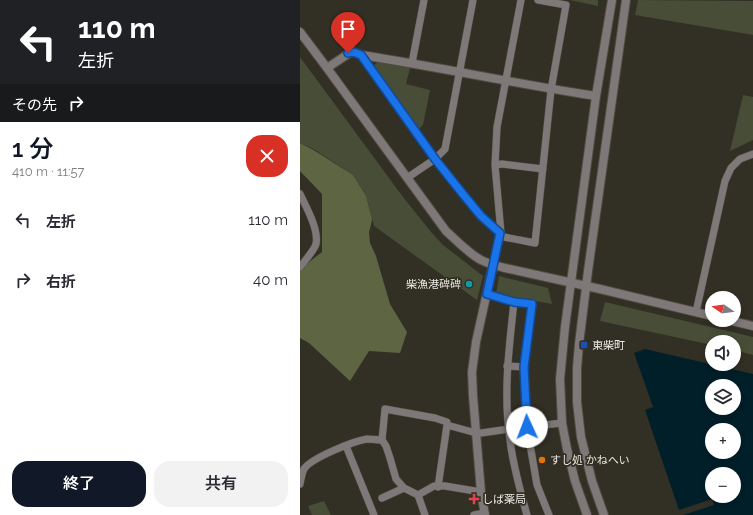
<!DOCTYPE html>
<html lang="ja">
<head>
<meta charset="utf-8">
<style>
	:root { --surface:#fff; --page:#f2f2f3; --text:#2b2b33; --muted:#7c7c81; --accent:#111827 }
	body { margin:0; font-family:Raleway,"Noto Sans JP",sans-serif; background:var(--page); color:var(--text); height:100vh; display:flex; flex-direction:column; font-size:15px; white-space:nowrap }
	* { box-sizing:border-box; margin:0 }
	p { font-size:13px; color:var(--muted) }
	.icon { flex:none; width:22px; height:22px; fill:none; stroke:currentColor; stroke-width:2; stroke-linecap:round; stroke-linejoin:round }
	.map { position:relative; flex:1; overflow:hidden }
	.sheet { display:flex; flex-direction:column; background:var(--surface); width:300px }
	.sheet>* { flex:none }
	.hud { background:#202124; color:#fff; overflow:hidden }
	.needle { width:26px; rotate:283deg }
	.controls { position:absolute; left:405px; top:291px; display:grid; gap:8px }
	.controls a { display:grid; place-items:center; width:36px; height:36px; border-radius:50%; background:var(--surface); box-shadow:0 2px 6px #0003; font-size:20px }
	.pin { position:absolute; display:grid; place-items:center; width:34px; height:34px; color:#fff; margin:-41px -17px; border-radius:50% 50% 50% 0; rotate:-45deg; box-shadow:0 0 4px #0007 }
	.pin .icon { rotate:45deg }
	.me { position:absolute; width:44px; margin:-22px; rotate:358deg; stroke-linejoin:round; filter:drop-shadow(0 0 3px #0008) }
	.turn { display:flex; align-items:center; gap:14px; height:84px; padding:0 12px; font-size:18px }
	.turn .icon { width:52px; height:52px; stroke-width:2.5 }
	.turn b { display:block; font-size:28px; line-height:34px }
	.then { display:flex; align-items:center; height:38px; padding:0 12px; background:#0003; gap:8px; font-size:15px }
	.round { display:grid; place-items:center; flex:none; width:42px; height:42px; border-radius:16px; background:var(--page) }
	.headline { display:flex; align-items:center; justify-content:space-between; height:68px; padding:0 12px }
	h1 { font-size:24px; font-weight:600; line-height:30px; color:var(--accent) }
	.button { display:flex; gap:8px; margin-top:auto; padding:8px 12px }
	.button a { flex:1; height:46px; border-radius:16px; background:var(--accent); color:#fff; font-size:16px; font-weight:600; line-height:46px; text-align:center }
	.button a+a { background:var(--page); color:var(--text) }
	ul { padding:0; list-style:none }
	li { display:flex; align-items:center; gap:12px; height:60px; padding:0 12px }
	li div { flex:1 }
	li b { display:block; font-size:15px }
	li em { font-style:normal }
	main { display:flex; flex:1; min-height:0 }
	.map>svg:first-child { display:block }
	.green { fill:#484d37 }
	.forest { fill:#5e6543 }
	.water { fill:#001f29; fill-rule:evenodd }
	.lines { fill:none; stroke-linecap:round; stroke-linejoin:round }
	.minor-casing { stroke:#4f4d42; stroke-width:8 }
	.tertiary-casing { stroke:#4f4d42; stroke-width:10 }
	.minor { stroke:#7f7878; stroke-width:7 }
	.tertiary { stroke:#7f7878; stroke-width:8 }
	.route-casing { stroke:#114b97; stroke-width:10 }
	.route { stroke:#1a73e8; stroke-width:7 }
	.culture-dot { fill:#0f9aa8; stroke:#322f24; stroke-width:1.5 }
	.transit-dot { fill:#1a4fb4; stroke:#322f24; stroke-width:1.5 }
	.food-dot { fill:#e8710a; stroke:#322f24; stroke-width:1.5 }
	.health-dot { fill:#e0444e; stroke:#322f24; stroke-width:1.5 }
	.labels { text-anchor:middle; dominant-baseline:central; stroke-width:3.5; stroke-linejoin:round; paint-order:stroke }
	.poi-label { font-size:11px; fill:#eae8e1; stroke:#322f24; text-anchor:start }
</style>
</head>
<body>
<main>
<section class="sheet">
<div class="hud">
<div class="turn"><svg class="icon" aria-label="left" viewBox="0 0 24 24"><path d="M17 20v-9H6M10 6l-5 5 5 5"/></svg><div><b>110 m</b>左折</div></div>
<div class="then">その先<svg class="icon" aria-label="right" viewBox="0 0 24 24"><path d="M7 20v-9h11M14 6l5 5-5 5"/></svg></div>
</div>
<div class="headline"><div><h1>1 分</h1><p>410 m · 11:57</p></div><a class="round" style="background:#d93025;color:#fff"><svg class="icon" aria-label="close" viewBox="0 0 24 24"><path d="M6 6l12 12M18 6L6 18"/></svg></a></div>
<ul>
<li><svg class="icon" aria-label="left" viewBox="0 0 24 24"><path d="M17 20v-9H6M10 6l-5 5 5 5"/></svg><div><b>左折</b></div><em>110 m</em></li>
<li><svg class="icon" aria-label="right" viewBox="0 0 24 24"><path d="M7 20v-9h11M14 6l5 5-5 5"/></svg><div><b>右折</b></div><em>40 m</em></li>
</ul>
<div class="button"><a>終了</a><a>共有</a></div>
</section>
<div class="map">
<svg width="453" height="515" viewBox="0 0 453 515">
	<rect width="100%" height="100%" fill="#322f24"/>
	<path class="green" d="M 270,0 L 298,0 L 298,6 Z
		M 338,0 L 453,1 L 453,35 L 335,15 Z
		M 0,57 L 103,197 L 131,232 L 143,245 L 183,276 L 177,300 L 74,226 L 66,196 L 53,175 L 12,148 L 0,143 Z
		M 79,60 L 110,68 L 106,84 L 130,90 L 123,125 L 119,129 L 73,67 Z
		M 443,95 L 453,97 L 453,140 L 430,151 Z
		M 199,276 L 248,288 L 252,304 L 196,294 Z
		M 305,302 L 453,337 L 453,355 L 434,350 L 434,342 L 412,342 L 412,345 L 300,321 Z
		M 24,501 L 31,515 L 12,515 L 8,506 Z"/>
	<path class="forest" d="M 0,143 L 12,149 L 53,175 L 66,196 L 72,219 L 71,225 L 69,232 L 70,243 L 76,256 L 90,304 L 107,332 L 100,353 L 69,351 L 50,381 L 9,343 L 0,338 L 0,269 L 22,252 L 22,194 L 0,171 Z"/>
	<path class="water" d="M 345,349 L 453,374 L 453,515 L 383,515 L 414,505 L 412,499 L 379,510 L 345,410 L 353,407 L 334,353 ZM 412,386 L 434,386 L 434,408 L 412,408 ZM 412,430 L 434,430 L 434,452 L 412,452 ZM 412,474 L 434,474 L 434,496 L 412,496 Z"/>
	<g class="lines">
		<g class="minor-casing">
			<path id="minor" d="M 61,55 L 135,159 L 181,217 L 204,237 L 235,243 L 251,90 L 266,5 L 238,0
				M 112,63 L 124,0
				M 195,165 L 202,164 L 243,169
				M 107,178 L 135,159 L 145,149 L 173,0
				M 0,194 C 6,207 19,229 16,244 C 15,249 4,262 0,267
				M 193,265 L 201,233 L 195,165 L 197,127 L 221,0
				M 187,294 L 214,302 L 232,304 L 224,367 L 227,427 L 237,485 L 249,515
				M 214,302 C 209,348 203,394 210,440 C 213,466 220,490 227,515
				M 396,312 L 425,181 L 431,168 L 440,159 L 453,154
				M 207,366 L 224,367
				M 46,446 L 74,515
				M 0,484 C 1,479 2,473 4,469 C 11,458 54,441 67,439 C 72,439 77,440 82,440
				M 138,487 L 147,425
				M 118,495 L 134,486 L 145,486 L 181,492
				M 82,498 L 104,488
				M 125,515 L 118,495 L 104,488 L 96,479 L 90,458 L 86,446 L 82,440 L 85,409 L 135,418 L 147,422 L 147,425 L 176,433 L 181,433 L 209,429 L 262,423
				M 174,515 L 185,513"/>
		</g>
		<g class="tertiary-casing">
			<path id="tertiary" d="M 0,32 L 27,68 L 146,231 C 157,241 168,253 181,260 C 189,264 197,266 205,268 L 300,289 L 412,316
				M 27,68 L 51,52 L 54,52 L 61,55 C 139,67 217,84 296,96
				M 428,320 L 453,326
				M 185,515 L 181,492 L 173,396 L 172,372 L 176,342 L 193,265
				M 287,515 L 275,481 L 267,449 L 262,423 L 260,379 L 265,327 L 296,96 L 312,0
				M 304,515 L 292,481 L 281,437 L 277,402 L 277,368 L 279,344 L 288,271 L 326,0"/>
		</g>
		<use href="#minor" class="minor"/>
		<use href="#tertiary" class="tertiary"/>
	</g>
	<g class="lines">
		<g class="route-casing">
			<path id="route" d="M 48,53 C 53,51 56,53 61,55 L 135,159 L 162,193 L 181,216 L 200,233 L 187,294 L 214,302 L 232,304 L 224,367 L 227,427"/>
		</g>
		<use href="#route" class="route"/>
	</g>
	<circle class="culture-dot" cx="169" cy="284" r="4"/>
	<rect class="transit-dot" x="280" y="341" width="8" height="8" rx="2"/>
	<circle class="food-dot" cx="242" cy="460" r="4"/>
	<path class="health-dot" d="M172 493h4v4h4v4h-4v4h-4v-4h-4v-4h4z"/>
	<g class="labels">
		<g class="poi-label">
			<text x="161" y="284" text-anchor="end">柴漁港碑碑</text>
			<text x="292" y="345">東柴町</text>
			<text x="250" y="460">すし処 かねへい</text>
			<text x="182" y="499">しば薬局</text>
		</g>
	</g>
</svg>
<div class="controls">
<a><svg class="needle" viewBox="-14 -14 28 28"><path d="M0-13l5 13h-10z" fill="#e53935"/><path d="M0 13l5-13h-10z" fill="#7c7c81"/></svg></a>
<a><svg class="icon" aria-label="sound" viewBox="0 0 24 24"><path d="M4 9h4l5-4v14l-5-4H4zM17 9q2 3 0 6"/></svg></a>
<a><svg class="icon" aria-label="layers" viewBox="0 0 24 24"><path d="M12 4l9 5-9 5-9-5zM3 14l9 5 9-5"/></svg></a>
<a>+</a>
<a>−</a>
</div>
<div class="pin" style="left:48px;top:53px;background:#d93025"><svg class="icon" aria-label="arrive" viewBox="0 0 24 24"><path d="M6 21V4h12l-3 4 3 4H6"/></svg></div>
<svg class="me" style="left:227px;top:427px" viewBox="-20 -20 40 40"><circle r="19" fill="#fff"/><path d="M0-13L10 11 0 6-10 11z" fill="#1a73e8"/></svg>
</div>
</main>
</body>
</html>
